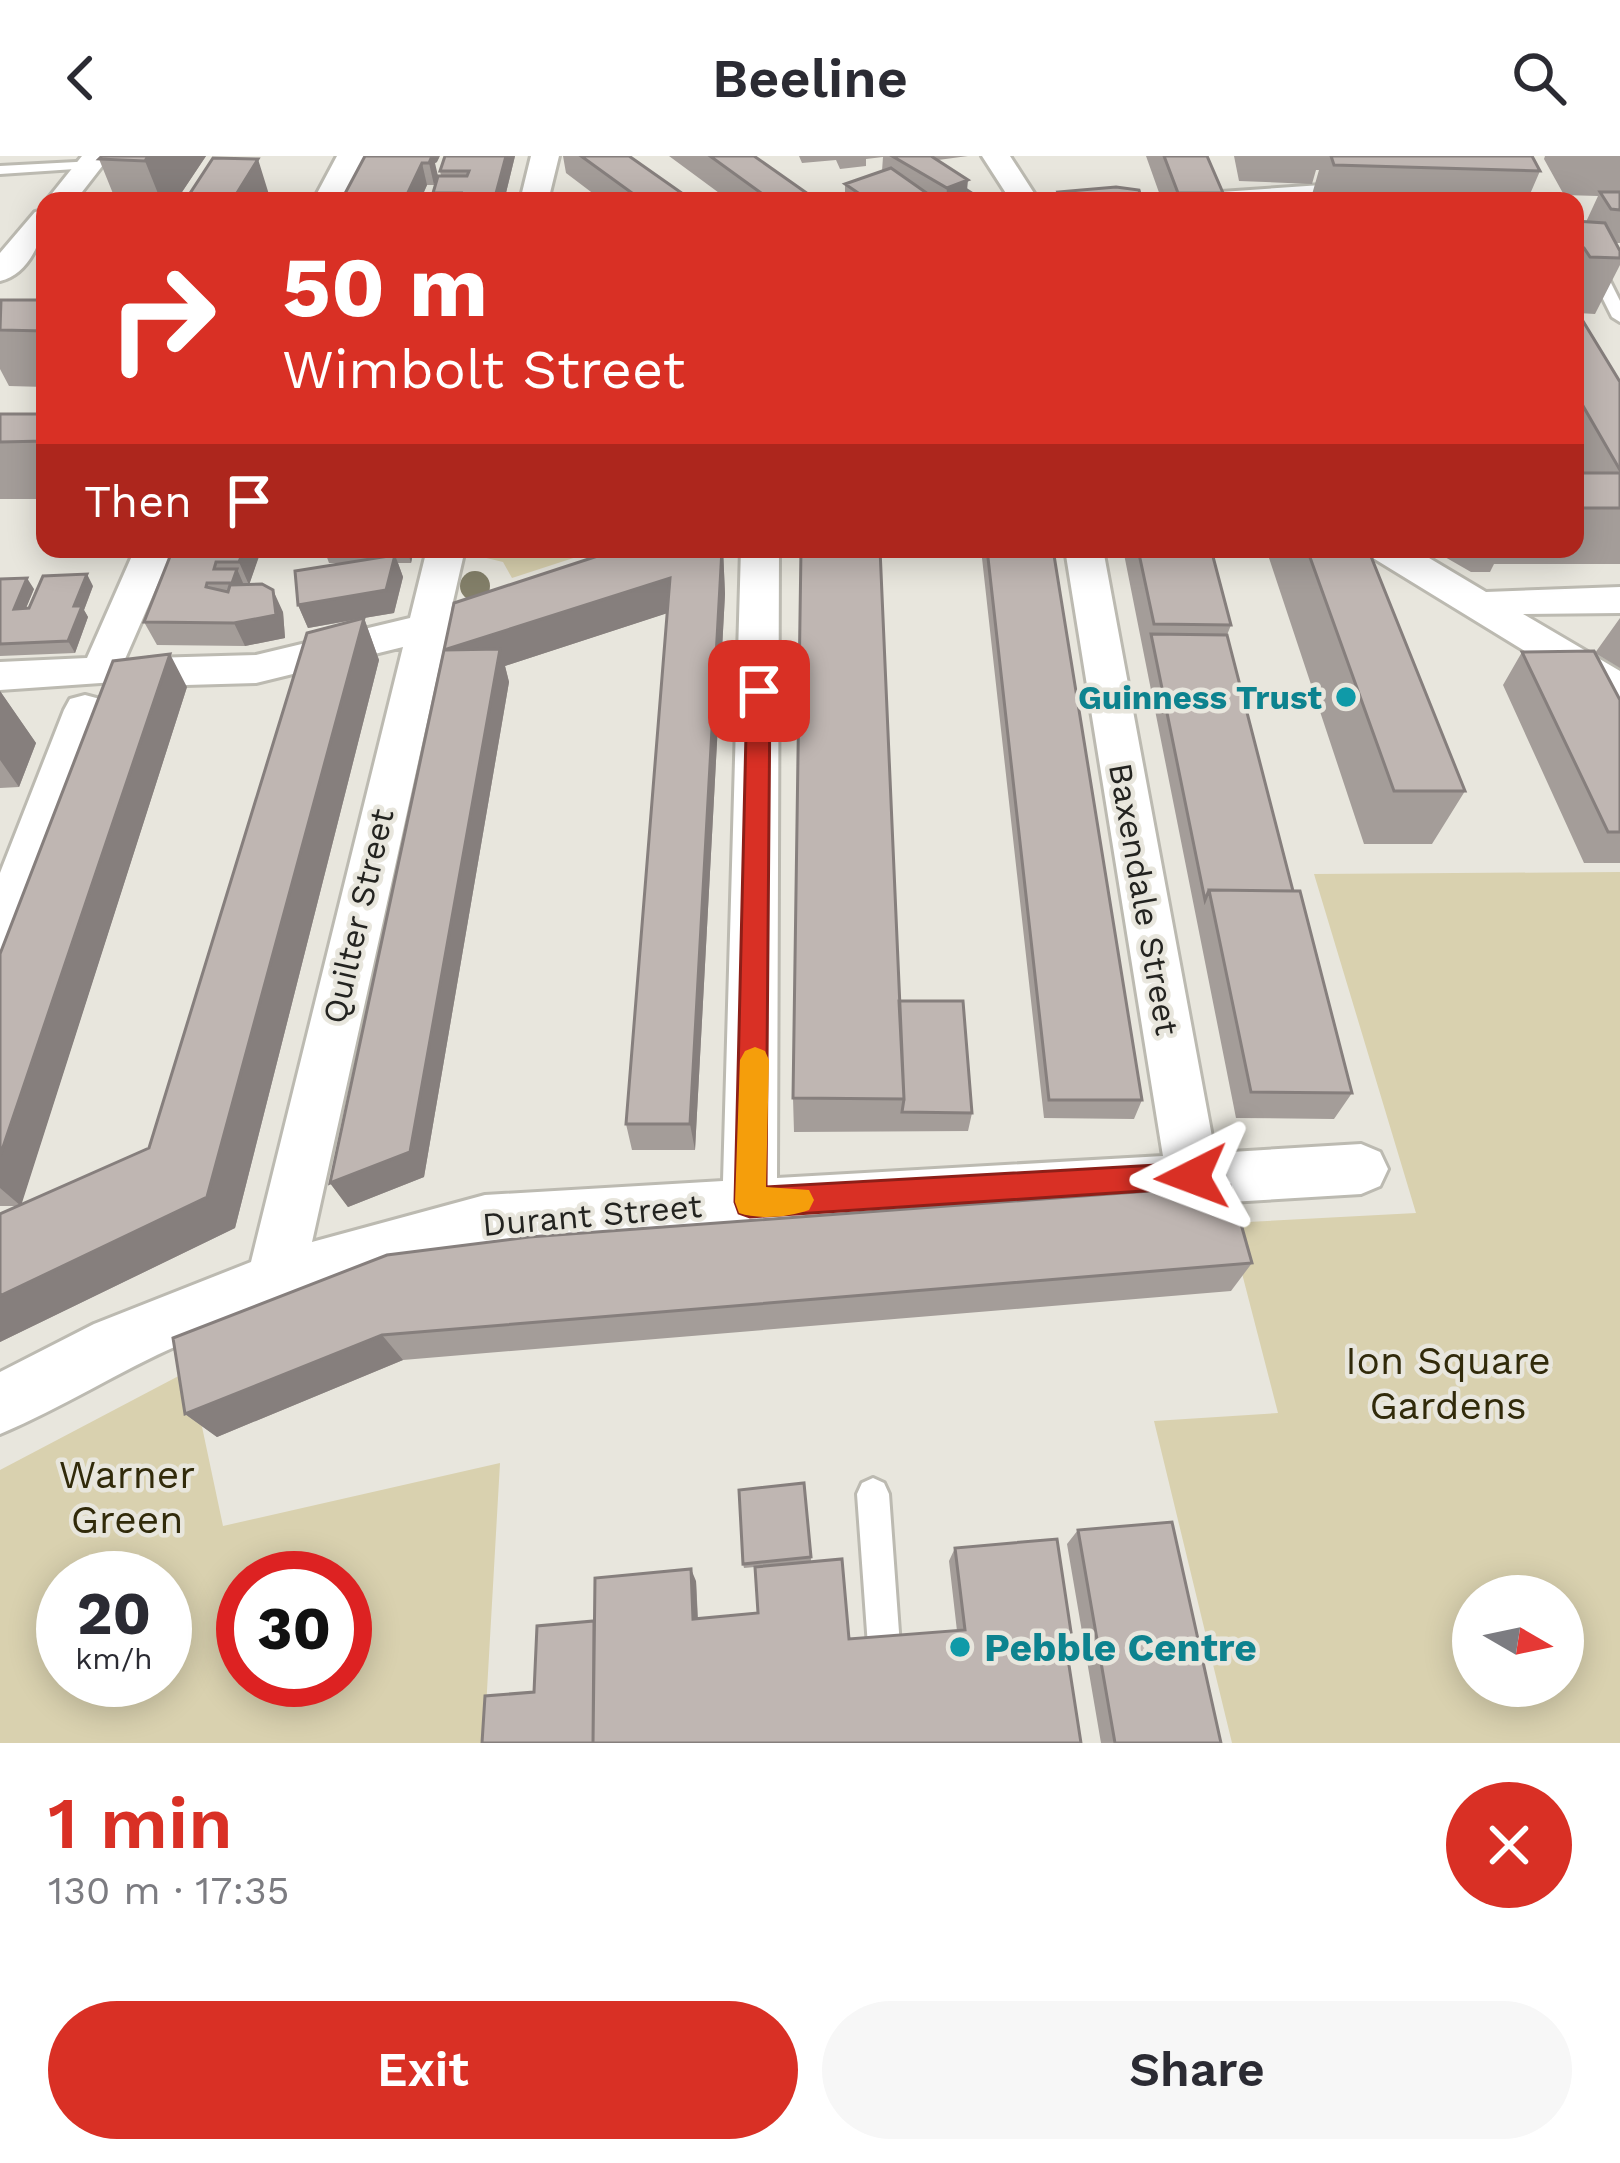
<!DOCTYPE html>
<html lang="en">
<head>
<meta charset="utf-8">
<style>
	:root { --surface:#fff; --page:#f7f7f7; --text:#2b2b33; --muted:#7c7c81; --accent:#d93025 }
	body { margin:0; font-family:"Work Sans",sans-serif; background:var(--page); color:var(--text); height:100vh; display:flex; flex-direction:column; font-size:45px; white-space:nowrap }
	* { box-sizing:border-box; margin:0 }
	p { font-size:39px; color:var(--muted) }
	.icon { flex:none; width:66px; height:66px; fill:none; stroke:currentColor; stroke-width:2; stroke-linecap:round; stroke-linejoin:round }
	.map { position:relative; height:1587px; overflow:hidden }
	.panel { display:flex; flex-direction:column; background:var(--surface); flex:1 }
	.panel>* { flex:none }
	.top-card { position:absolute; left:36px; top:36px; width:1548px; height:366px; border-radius:24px; box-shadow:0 6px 30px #0003; background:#d93025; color:#fff; overflow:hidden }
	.needle { width:78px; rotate:99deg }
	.fabs { position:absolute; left:1452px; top:1419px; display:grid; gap:24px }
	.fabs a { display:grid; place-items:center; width:132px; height:132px; border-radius:50%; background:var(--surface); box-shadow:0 6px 30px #0003; font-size:60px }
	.speed { position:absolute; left:36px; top:1395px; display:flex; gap:24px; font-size:60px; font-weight:700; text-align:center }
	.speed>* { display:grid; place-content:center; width:156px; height:156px; border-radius:50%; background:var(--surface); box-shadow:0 6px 30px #0003; line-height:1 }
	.speed small { font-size:30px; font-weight:400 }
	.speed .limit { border:18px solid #d22; background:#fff; color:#111 }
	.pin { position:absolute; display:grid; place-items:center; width:102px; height:102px; color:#fff; margin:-51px; border-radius:24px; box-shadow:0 6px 18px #0006 }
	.me { position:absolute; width:132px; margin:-66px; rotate:267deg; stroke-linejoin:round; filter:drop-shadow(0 0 9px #0008) }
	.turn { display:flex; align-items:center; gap:42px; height:252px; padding:0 48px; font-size:54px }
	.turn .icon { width:156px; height:156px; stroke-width:2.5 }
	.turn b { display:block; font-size:84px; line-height:102px }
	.then { display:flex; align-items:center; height:114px; padding:0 48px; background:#0003; gap:24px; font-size:45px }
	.round { display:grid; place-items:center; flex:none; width:126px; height:126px; border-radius:63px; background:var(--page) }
	.overview { display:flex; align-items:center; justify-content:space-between; height:204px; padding:0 48px }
	h1 { font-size:72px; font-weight:600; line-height:90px; color:var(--accent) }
	.cta { display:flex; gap:24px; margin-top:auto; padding:24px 48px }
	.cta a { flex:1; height:138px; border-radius:72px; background:var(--accent); color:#fff; font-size:48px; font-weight:600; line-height:138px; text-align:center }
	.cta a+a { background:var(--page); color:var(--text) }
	header { display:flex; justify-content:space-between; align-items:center; height:156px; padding:0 48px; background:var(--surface); font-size:54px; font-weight:600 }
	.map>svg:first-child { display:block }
	.green { fill:#d9d1af; fill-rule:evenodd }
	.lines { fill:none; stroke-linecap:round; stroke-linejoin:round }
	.lane-casing { stroke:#bcbab1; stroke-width:6 }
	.street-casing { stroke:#bcbab1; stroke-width:6 }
	.lane { fill:#fff; fill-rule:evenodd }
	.street { fill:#fff; fill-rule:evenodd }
	.tree { fill:#837f69 }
	.wall { fill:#a49d99 }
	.shaded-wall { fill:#867f7d }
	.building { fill:#bfb6b2; stroke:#867f7d; stroke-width:3 }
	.route { fill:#d93025; stroke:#8d1f18; stroke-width:3 }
	.slow { fill:#f59e0b }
	.culture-dot { fill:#0f9aa8; stroke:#e8e6dd; stroke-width:4.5 }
	.labels { text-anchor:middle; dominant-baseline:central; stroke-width:9; stroke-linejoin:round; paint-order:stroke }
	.culture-label { font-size:33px; font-weight:bold; fill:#0d838f; stroke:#e8e6dd; text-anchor:end }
	.street-label { font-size:33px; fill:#232320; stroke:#e8e6dd }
	.near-park-label { font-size:39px; fill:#312a0a; stroke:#e8e6dd }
	.near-culture-label { font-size:39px; font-weight:bold; fill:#0d838f; stroke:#e8e6dd; text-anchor:start }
</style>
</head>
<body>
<header><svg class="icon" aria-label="back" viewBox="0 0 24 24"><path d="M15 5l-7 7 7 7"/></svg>Beeline<svg class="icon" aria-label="search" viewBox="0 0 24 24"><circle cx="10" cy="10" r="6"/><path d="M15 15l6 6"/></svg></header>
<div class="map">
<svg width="1620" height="1587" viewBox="0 0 1620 1587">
	<rect width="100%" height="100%" fill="#e8e6dd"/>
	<path class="green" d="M 476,393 L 601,393 L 512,422 L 503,406 L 474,399 Z
		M 1620,716 L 1620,1587 L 1232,1587 L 1154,1265 L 1278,1257 L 1229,1067 L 1416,1057 L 1314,718 ZM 1473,1440 L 1563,1440 L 1563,1530 L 1473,1530 Z
		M 190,1214 L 223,1370 L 500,1307 L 484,1587 L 0,1587 L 0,1314 ZM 63,1422 L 165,1422 L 165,1524 L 63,1524 ZM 243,1422 L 345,1422 L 345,1524 L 243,1524 Z"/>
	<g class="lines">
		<g class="lane-casing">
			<path id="lane" d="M 95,5 L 95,11 L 90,12 L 0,18 L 0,10 Z
				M 1336,28 L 1341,29 L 1341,35 L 1221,44 L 1214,40 L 1221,36 Z
				M 1589,106 L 1602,109 L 1620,145 L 1620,166 L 1612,161 L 1586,109 Z
				M 873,1322 L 884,1327 L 889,1338 L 900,1490 L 896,1502 L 884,1506 L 872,1502 L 868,1490 L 857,1338 L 862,1327 Z"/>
		</g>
		<g class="street-casing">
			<path id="street" d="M 82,0 L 110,0 L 75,45 L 46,45 Z
				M 337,0 L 365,0 L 341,45 L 313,45 Z
				M 531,0 L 559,0 L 548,45 L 520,45 Z
				M 982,0 L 1010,0 L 1039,45 L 1011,45 Z
				M 45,53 C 45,80 30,118 0,125 L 0,97 L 35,56 Z
				M 135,393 L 173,393 L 115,526 L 0,534 L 0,506 L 87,502 Z
				M 427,393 L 465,393 L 451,454 L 462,457 L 468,466 L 462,475 L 446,480 L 312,1086 L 485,1039 L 723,1025 L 741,393 L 779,393 L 777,1022 L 1163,1000 L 1065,393 L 1103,393 L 1215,997 L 1361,988 L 1380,996 L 1388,1013 L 1380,1030 L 1361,1038 L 485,1091 C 380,1118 279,1147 181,1188 C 119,1215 62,1252 0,1278 L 0,1216 L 94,1168 L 251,1106 L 403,491 L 256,527 L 151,530 L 137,526 L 131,516 L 137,506 L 151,502 L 256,499 L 410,462 Z
				M 1367,393 L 1414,393 L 1486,436 L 1620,431 L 1620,457 L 1523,458 L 1620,515 L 1620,549 L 1605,544 L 1373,402 Z
				M 85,539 L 100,543 L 106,554 L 24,778 L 17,792 L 0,797 L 0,717 L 64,554 L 70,543 Z"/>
		</g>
		<use href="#lane" class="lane"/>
		<use href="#street" class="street"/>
	</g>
	<circle class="tree" cx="475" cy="430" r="15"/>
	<path class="wall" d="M 102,0 L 206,0 L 176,45 L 116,45 L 99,3 Z
		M 365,0 L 437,6 L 435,7 L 434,29 L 427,29 L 420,45 L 341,45 Z
		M 445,0 L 515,0 L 504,45 L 430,45 L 434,44 L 433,37 L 441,20 L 440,15 Z
		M 563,0 L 629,0 L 693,45 L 603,45 L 566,17 Z
		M 669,0 L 754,0 L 818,45 L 730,45 Z
		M 799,0 L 968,0 L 938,4 L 967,34 L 984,45 L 845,45 L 845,28 L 882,15 L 883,1 L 866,3 L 866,10 L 840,13 L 836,4 L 802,7 Z
		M 1146,0 L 1207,0 L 1223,37 L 1221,45 L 1162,45 Z
		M 1234,0 L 1532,0 L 1540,15 L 1527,45 L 1312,45 L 1311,42 L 1319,14 L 1316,14 L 1312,28 L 1239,25 Z
		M 1545,0 L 1620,0 L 1620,87 L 1616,87 L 1620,95 L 1620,109 L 1595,158 L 1578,157 L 1620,226 L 1620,408 L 1494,408 L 1490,416 L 1471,416 L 1431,393 L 1575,393 L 1575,317 L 1584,317 L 1575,301 L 1575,65 L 1586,66 L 1598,40 L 1564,39 L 1544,3 Z
		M 0,144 L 45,144 L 45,231 L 9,230 L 0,213 Z
		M 0,258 L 45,258 L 45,343 L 0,343 Z
		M 173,393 L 261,393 L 249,429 L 283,456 L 285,482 L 245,490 L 157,489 L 144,466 Z
		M 324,393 L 414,393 L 411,407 L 398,407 L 403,421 L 394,457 L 364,462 L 379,504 L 235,1072 L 0,1186 L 0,1058 L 18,1050 L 0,1050 L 0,798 L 187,531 L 21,1048 L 149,992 L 360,463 L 308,472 L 298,449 L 341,407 L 329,407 Z
		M 723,393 L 725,438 L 695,994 L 632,994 L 626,968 L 667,457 L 505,510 L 509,526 L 424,1021 L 348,1051 L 330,1027 L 444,494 Z
		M 981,393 L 1053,393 L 1142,944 L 1134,963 L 1044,962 Z
		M 1123,393 L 1211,393 L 1231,469 L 1227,479 L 1293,735 L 1352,937 L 1334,963 L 1236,962 Z
		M 1266,393 L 1368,393 L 1465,635 L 1432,688 L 1364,688 Z
		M 0,423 L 34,433 L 26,452 L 93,430 L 84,454 L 88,461 L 75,497 L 0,500 Z
		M 1620,462 L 1620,512 L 1595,497 Z
		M 1522,496 L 1620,544 L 1620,707 L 1584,707 L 1503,529 Z
		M 0,535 L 36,587 L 19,631 L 0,632 Z
		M 899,845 L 972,957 L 968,975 L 794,976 L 793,942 Z
		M 1252,1107 L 1231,1135 L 403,1204 L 217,1281 L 185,1258 L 173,1182 Z
		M 1078,1374 L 1221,1587 L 1101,1587 L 1067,1388 Z
		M 955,1392 L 1071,1476 L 1065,1481 L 534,1536 L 594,1465 L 696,1425 L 698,1462 L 758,1457 L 755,1411 L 744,1412 L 743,1408 L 811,1401 L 811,1406 L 849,1483 L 957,1475 L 949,1405 Z"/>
	<path class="shaded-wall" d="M 148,0 L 206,0 L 176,45 L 161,45 L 145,5 Z
		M 410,0 L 440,0 L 437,6 L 435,7 L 438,20 L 434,29 L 429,7 L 422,7 L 427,29 L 420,45 L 404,45 Z
		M 506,0 L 515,0 L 504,45 L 494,45 Z
		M 258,3 L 271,45 L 232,45 Z
		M 968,24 L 966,45 L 946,45 L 947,32 Z
		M 244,393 L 261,393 L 261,395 L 249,429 L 239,406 Z
		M 407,393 L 414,393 L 411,407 Z
		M 723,393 L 725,438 L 695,994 L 690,968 Z
		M 395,399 L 403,421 L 394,457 L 364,462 L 379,504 L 235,1072 L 0,1186 L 0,1140 L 207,1041 L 363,462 L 308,472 L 298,449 Z
		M 237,413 L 247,436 L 242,450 L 232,427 Z
		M 87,418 L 93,430 L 84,454 L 88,461 L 75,497 L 68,485 L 74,450 Z
		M 27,422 L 34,433 L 21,464 L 14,453 Z
		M 670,422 L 674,455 L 505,510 L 509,526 L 424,1021 L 348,1051 L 330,1027 L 444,494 Z
		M 273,434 L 283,456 L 285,482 L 245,490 L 234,467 Z
		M 170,498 L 187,531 L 21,1050 L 0,1032 L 0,1000 Z
		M 0,535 L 36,587 L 19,631 L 0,604 Z
		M 382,1179 L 403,1204 L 217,1281 L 185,1258 Z
		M 691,1413 L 696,1425 L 698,1473 L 693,1463 Z"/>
	<path class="building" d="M 102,0 L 148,0 L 145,5 L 99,3 Z
		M 365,0 L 432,0 L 429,7 L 422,7 L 404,45 L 341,45 Z
		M 445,0 L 506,0 L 494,45 L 430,45 L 463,37 L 433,37 L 438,20 L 467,20 L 469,15 L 440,15 Z
		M 581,0 L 629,0 L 693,45 L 643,45 Z
		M 710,0 L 754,0 L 818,45 L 772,45 Z
		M 892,0 L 931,0 L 968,24 L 947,32 Z
		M 1164,0 L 1207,0 L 1223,37 L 1178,37 Z
		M 1331,0 L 1532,0 L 1540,15 L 1334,9 Z
		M 213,2 L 258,3 L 232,45 L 185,45 Z
		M 891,12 L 938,45 L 870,45 L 845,28 Z
		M 1116,31 L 1139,34 L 1142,45 L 1063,45 L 1058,36 Z
		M 967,34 L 984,45 L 940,45 Z
		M 1600,36 L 1620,36 L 1620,54 L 1611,53 Z
		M 1575,65 L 1605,67 L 1620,95 L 1620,102 L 1590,101 L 1584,92 L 1575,92 Z
		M 1,144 L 45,144 L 45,175 L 0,174 Z
		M 1575,152 L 1620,226 L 1620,314 L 1575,236 Z
		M 0,258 L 45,258 L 45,285 L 0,286 Z
		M 1575,317 L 1620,317 L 1620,352 L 1575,352 Z
		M 173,393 L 244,393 L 239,406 L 216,406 L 214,413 L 237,413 L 232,427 L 207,427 L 206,431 L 228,436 L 230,429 L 262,428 L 273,434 L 276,459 L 234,467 L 144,466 Z
		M 619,393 L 722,393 L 690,968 L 626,968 L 670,422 L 444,494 L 454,447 Z
		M 801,393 L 880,393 L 904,943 L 793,942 Z
		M 987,393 L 1053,393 L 1142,944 L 1049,944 Z
		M 1138,393 L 1211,393 L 1231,469 L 1154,468 Z
		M 1307,393 L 1368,393 L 1465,635 L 1394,635 Z
		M 395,399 L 386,434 L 298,449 L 295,415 Z
		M 87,418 L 74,450 L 82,450 L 68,485 L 0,488 L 0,423 L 27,422 L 14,453 L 29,452 L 43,420 Z
		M 364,462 L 207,1041 L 0,1140 L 0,1058 L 149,992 L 307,477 Z
		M 1151,478 L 1227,479 L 1293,735 L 1209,734 L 1205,744 Z
		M 500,493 L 410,996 L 330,1027 L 444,494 Z
		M 1594,495 L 1620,544 L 1620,676 L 1608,676 L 1522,496 Z
		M 170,498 L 0,1000 L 0,798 L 113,505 Z
		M 1209,734 L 1300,735 L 1352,937 L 1251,936 Z
		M 899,845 L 963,845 L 972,957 L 902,956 L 904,943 Z
		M 1230,1029 L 1252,1107 L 382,1179 L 185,1258 L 173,1182 L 387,1099 L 529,1081 Z
		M 804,1327 L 811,1401 L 743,1408 L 739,1334 Z
		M 1172,1366 L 1221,1587 L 1115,1587 L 1078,1374 Z
		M 1057,1383 L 1071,1476 L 1064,1477 L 1081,1587 L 593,1587 L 595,1422 L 691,1413 L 693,1463 L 758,1457 L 755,1411 L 842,1403 L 849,1483 L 965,1474 L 955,1392 Z
		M 594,1465 L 593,1587 L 482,1587 L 485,1540 L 534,1536 L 537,1470 Z"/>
	<path class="route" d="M 759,527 L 770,535 L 766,1031 L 1192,1007 L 1203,1011 L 1208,1021 L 1203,1031 L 750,1061 L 739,1057 L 735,1046 L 747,535 Z"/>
	<path class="slow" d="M 755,891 L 765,895 L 769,904 L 766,1031 L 809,1034 L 814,1044 L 809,1054 C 790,1061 759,1064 739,1057 L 735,1046 L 740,904 L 745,895 Z"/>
	<g class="culture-dot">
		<circle cx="1346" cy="541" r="12"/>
		<circle cx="960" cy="1491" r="12"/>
	</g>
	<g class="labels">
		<g class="culture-label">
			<text x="1322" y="541">Guinness Trust</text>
		</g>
		<g class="street-label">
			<text transform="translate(1144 743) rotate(80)">Baxendale Street</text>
			<text transform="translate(358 760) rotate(-77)">Quilter Street</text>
			<text transform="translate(592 1059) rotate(-5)">Durant Street</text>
		</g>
		<g class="near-park-label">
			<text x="1448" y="1204">Ion Square<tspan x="1448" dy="45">Gardens</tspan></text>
			<text x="127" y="1318">Warner<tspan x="127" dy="45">Green</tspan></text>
		</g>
		<g class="near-culture-label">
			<text x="984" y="1491">Pebble Centre</text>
		</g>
	</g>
</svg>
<div class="fabs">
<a><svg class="needle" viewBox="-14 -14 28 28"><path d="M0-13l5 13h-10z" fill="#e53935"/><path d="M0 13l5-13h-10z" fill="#7c7c81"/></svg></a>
</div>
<div class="speed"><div>20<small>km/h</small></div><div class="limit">30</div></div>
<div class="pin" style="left:759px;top:535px;background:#d93025"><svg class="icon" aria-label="arrive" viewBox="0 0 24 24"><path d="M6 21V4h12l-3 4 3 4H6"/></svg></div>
<svg class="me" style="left:1192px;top:1021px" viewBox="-20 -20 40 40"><path d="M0-17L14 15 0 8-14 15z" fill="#d93025" stroke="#fff" stroke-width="4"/></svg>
<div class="top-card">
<div class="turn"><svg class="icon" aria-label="right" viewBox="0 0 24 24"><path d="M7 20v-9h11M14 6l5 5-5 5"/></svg><div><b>50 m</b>Wimbolt Street</div></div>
<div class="then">Then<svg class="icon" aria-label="arrive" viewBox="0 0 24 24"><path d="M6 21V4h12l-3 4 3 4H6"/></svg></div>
</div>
</div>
<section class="panel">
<div class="overview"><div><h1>1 min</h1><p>130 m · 17:35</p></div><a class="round" style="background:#d93025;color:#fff"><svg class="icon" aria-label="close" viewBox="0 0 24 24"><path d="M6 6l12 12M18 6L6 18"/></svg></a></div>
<div class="cta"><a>Exit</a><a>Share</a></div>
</section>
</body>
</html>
